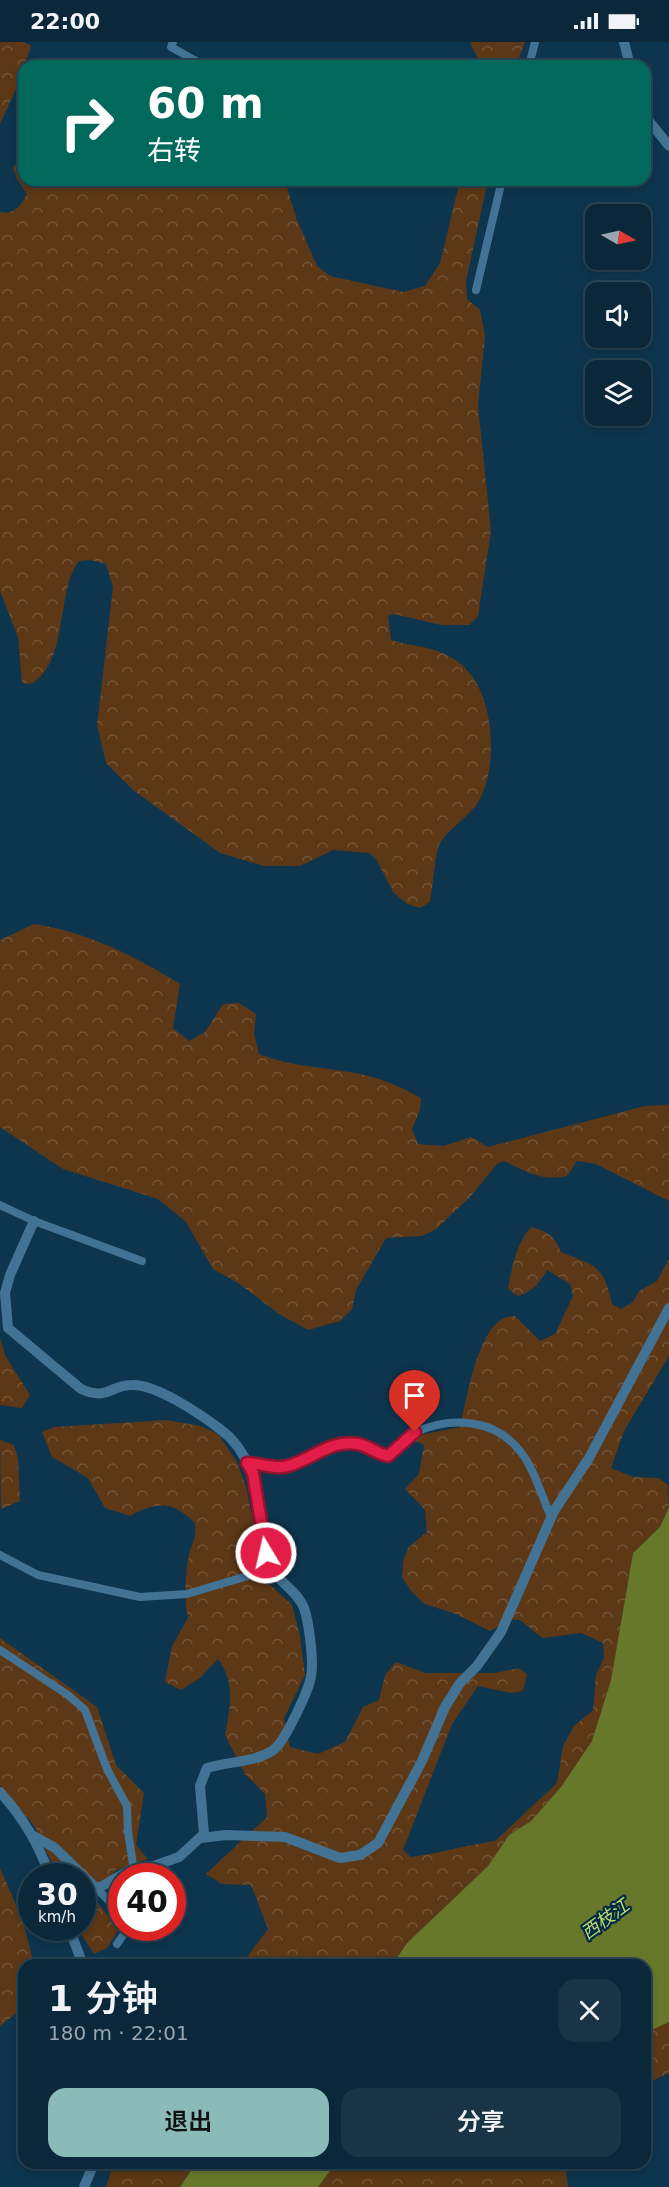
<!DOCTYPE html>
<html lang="zh">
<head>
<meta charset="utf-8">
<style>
	:root { --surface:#0a283a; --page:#183445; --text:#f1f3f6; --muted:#99a6af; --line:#2a4454; --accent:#8bbbb9 }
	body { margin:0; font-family:"DejaVu Sans","Noto Sans SC",sans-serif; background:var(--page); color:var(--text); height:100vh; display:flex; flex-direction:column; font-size:22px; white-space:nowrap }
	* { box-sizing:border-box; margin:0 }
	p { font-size:20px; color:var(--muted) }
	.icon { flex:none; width:33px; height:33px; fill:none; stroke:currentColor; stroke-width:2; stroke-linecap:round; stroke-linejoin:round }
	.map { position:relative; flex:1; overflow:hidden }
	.sheet { position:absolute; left:18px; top:1917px; width:633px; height:210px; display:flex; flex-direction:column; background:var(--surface); border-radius:18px; box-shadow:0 3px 9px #0003,0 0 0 2px var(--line) }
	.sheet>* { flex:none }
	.top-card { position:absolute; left:18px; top:18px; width:633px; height:126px; border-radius:18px; box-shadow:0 3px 9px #0003,0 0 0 2px var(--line); background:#00695c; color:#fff; overflow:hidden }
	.needle { width:39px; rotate:99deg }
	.tools { position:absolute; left:585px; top:162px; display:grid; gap:12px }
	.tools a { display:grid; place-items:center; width:66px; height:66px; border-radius:12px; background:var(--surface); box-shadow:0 3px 9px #0003,0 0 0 2px var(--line); font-size:30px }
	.speed { position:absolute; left:18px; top:1821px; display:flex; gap:12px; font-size:30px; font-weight:700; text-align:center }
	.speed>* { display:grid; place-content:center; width:78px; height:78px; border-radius:50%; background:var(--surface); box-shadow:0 3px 9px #0003,0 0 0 2px var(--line); line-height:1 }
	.speed small { font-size:15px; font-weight:400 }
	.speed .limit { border:9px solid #d22; background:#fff; color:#111 }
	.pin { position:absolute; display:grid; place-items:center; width:51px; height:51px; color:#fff; margin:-62px -26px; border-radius:50% 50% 50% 0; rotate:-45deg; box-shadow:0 0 6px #0007 }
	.pin .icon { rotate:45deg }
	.me { position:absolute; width:66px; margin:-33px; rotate:351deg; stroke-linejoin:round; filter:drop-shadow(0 0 4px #0008) }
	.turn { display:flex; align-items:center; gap:21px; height:126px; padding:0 30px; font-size:27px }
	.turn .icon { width:78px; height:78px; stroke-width:2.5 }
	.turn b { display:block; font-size:42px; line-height:51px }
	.round { display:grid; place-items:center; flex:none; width:63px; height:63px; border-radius:18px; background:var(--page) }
	.head { display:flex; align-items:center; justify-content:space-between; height:102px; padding:0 30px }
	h1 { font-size:36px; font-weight:600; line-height:45px }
	.primary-button { display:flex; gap:12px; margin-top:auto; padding:12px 30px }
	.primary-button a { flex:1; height:69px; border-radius:18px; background:var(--accent); color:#111; font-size:24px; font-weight:600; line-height:69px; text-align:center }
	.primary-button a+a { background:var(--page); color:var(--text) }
	.status { display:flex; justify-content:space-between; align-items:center; height:42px; padding:0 30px; background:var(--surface); direction:ltr }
	.status svg { height:16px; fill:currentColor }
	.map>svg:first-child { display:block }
	.forest { fill:url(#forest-crowns) }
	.water { fill:#67782b }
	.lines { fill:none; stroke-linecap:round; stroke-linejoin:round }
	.minor { stroke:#437394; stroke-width:8 }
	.tertiary { stroke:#437394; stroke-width:10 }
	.route-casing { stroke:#92132f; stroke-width:15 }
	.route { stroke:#e11d48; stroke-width:10 }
	.labels { text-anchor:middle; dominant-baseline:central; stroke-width:4.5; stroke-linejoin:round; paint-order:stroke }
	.water-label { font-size:18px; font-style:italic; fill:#c1db73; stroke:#022b43 }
</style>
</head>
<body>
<div class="status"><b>22:00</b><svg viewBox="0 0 49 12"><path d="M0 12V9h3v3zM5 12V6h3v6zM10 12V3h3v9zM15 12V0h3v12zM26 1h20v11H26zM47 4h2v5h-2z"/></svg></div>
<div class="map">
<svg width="669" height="2145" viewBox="0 0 669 2145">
	<defs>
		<pattern id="forest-crowns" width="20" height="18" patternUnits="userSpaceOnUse" patternTransform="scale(1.5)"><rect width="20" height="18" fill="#5c3816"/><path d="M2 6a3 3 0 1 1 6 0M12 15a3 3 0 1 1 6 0" fill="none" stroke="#725538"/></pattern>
	</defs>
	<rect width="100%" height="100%" fill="#0e354e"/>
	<path class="forest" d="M 0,0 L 24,0 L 31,4 L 20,38 L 0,82 Z
		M 470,0 L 525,0 L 516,24 L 481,24 Z
		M 24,112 L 24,138 L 287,138 L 287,146 L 297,178 L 317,224 L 330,234 L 403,250 L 425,244 L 440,221 L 460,138 L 488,138 L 466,239 L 467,257 L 480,268 L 485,294 L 478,364 L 491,489 L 478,574 L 469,583 L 441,583 L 394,572 L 388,574 L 391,598 C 413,605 430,603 452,616 C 494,639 500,717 480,757 C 471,775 443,789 438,806 C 434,823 433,843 430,860 L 420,866 L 407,862 L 393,850 L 376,817 L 369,811 L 333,808 L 300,824 L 264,824 L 220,811 L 133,748 L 106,721 L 97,683 L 113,545 L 106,522 L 90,518 L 79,519 C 56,547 69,621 31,642 L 22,641 L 18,595 L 0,549 L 0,170 C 14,174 22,162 27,152 L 17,137 L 13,126 Z
		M 34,882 C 87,890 135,914 180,942 L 173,986 L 189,999 L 205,990 L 223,962 L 239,961 L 256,972 L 254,992 L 259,1012 C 292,1025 326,1025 360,1032 C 381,1036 403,1046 421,1056 L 420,1068 L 412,1087 L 418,1102 L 444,1104 L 471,1095 L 488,1105 L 645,1064 L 669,1063 L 669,1159 L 596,1122 L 577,1119 L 567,1134 C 543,1140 525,1129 504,1119 L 497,1122 L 470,1155 L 436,1187 L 422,1194 L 386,1196 L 356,1248 L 352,1267 L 340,1279 L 308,1288 L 279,1272 L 238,1241 L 213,1227 L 186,1180 L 158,1157 L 63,1127 L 0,1085 L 0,898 Z
		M 531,1185 C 547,1189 555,1194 561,1210 C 597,1225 603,1222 612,1262 L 621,1267 L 633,1260 L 639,1249 L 657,1239 L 669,1217 L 669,1314 L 624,1389 L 611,1426 L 633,1435 L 658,1436 L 668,1443 L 669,1465 L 660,1485 L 633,1511 L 611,1638 L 593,1699 L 561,1745 L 531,1779 L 509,1793 L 488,1824 L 407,1901 L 392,1923 L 241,1923 L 268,1887 L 251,1843 L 222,1842 L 206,1832 L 267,1775 L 265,1752 L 245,1732 L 225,1693 C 230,1666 236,1641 218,1617 L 201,1635 L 181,1648 L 165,1640 L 172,1604 L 188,1576 C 184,1557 185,1537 188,1518 C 190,1502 197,1500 195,1481 C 173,1459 157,1459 130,1474 L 105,1466 L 88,1436 L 52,1415 L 42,1390 L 55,1385 L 167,1378 L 200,1384 L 218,1392 L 237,1420 L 246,1445 L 265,1538 L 292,1563 L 300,1594 L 305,1633 L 284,1676 L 290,1705 L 318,1712 L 345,1700 L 363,1665 L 379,1658 L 385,1633 L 396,1620 L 425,1631 L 495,1631 L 518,1626 L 527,1632 L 523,1649 L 511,1651 L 478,1644 L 452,1682 L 403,1808 L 411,1815 C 440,1811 467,1803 495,1799 L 557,1741 L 563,1704 L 574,1684 L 593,1668 L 596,1633 L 604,1616 L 603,1601 L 581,1591 L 543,1596 C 514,1576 524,1570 490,1589 L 456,1572 L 425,1562 L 411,1549 L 402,1535 L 403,1520 L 408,1506 L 427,1490 L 425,1468 L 405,1447 L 419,1432 L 424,1403 L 411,1397 L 416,1394 L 460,1385 C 467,1359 478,1272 515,1274 L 540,1299 L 555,1292 L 573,1254 L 570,1242 L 547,1228 C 540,1241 533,1249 518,1254 L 508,1247 C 512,1224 516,1202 531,1185 Z
		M 0,1297 L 6,1315 L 30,1353 L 22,1366 L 0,1363 Z
		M 0,1398 L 14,1403 L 18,1417 L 20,1459 L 1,1467 Z
		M 0,1596 L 97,1665 L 116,1723 L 144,1751 L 136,1803 L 148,1817 L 116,1828 L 93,1855 L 119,1887 L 107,1906 L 94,1912 L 77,1886 L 82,1886 L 82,1834 L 58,1834 L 35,1785 L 0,1743 Z
		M 0,1826 L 23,1879 L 34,1923 L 24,1923 L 24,1965 L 0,1984 Z
		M 669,1980 L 669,2031 L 645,2042 L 645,1991 Z
		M 114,2121 L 196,2121 L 180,2145 L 106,2145 Z
		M 342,2121 L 565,2121 L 568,2145 L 318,2145 L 330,2129 Z"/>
	<path class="water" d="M 669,1465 L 669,1980 L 645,1991 L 645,1923 L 392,1923 L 407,1901 L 488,1824 L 509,1793 L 531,1779 L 561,1745 L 592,1699 L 611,1638 L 633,1511 L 660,1485 Z
		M 196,2121 L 342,2121 L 330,2129 L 318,2145 L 180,2145 Z"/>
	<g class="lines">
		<path class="minor" d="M 173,0 L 171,5 L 205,24
			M 529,24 L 535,0
			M 476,248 L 502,138
			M 0,1163 L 34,1179 L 142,1219
			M 247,1421 C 261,1421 275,1428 288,1424 C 313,1417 330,1398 358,1402 C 369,1404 377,1412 388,1414 C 396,1406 406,1395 416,1390 C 452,1374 495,1377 520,1409 C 534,1426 542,1455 551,1475
			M 0,1513 L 38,1533 L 140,1555 L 187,1552 L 271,1527
			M 0,1608 L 68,1653 L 85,1668 L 107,1727 L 127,1764 L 128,1790 L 134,1829
			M 97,1847 L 122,1872
			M 117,1902 L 128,1886"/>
		<path class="tertiary" d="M 624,0 L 630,24
			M 645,69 L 649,79 L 669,104
			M 0,1750 C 24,1777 38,1801 50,1834
			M 34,1794 L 55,1806 L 97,1847 L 128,1829 L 145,1827 L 179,1815 L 204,1792 L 200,1744 L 207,1726 C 229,1719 252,1721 272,1709 C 284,1702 309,1648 311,1634 C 314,1620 309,1580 304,1566 C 296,1545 273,1541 266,1511 C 256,1467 261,1417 220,1387 C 200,1372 156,1342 132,1343 C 110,1343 108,1359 81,1347 L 8,1286 L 5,1251 L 10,1233 L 34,1179
			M 201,1796 L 226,1793 L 285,1795 L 340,1816 L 360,1813 L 378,1801 L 422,1719 L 445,1665 L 460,1641 L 477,1624 L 501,1590 L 554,1469 L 589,1416 L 669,1266
			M 69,1886 L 83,1923
			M 84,2145 L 94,2121"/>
	</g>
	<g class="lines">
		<g class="route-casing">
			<path id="route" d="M 266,1511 L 253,1431 L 247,1421 C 261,1421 275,1428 288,1424 C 313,1417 330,1397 358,1402 C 369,1404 377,1412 388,1414 L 415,1390"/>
		</g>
		<use href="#route" class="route"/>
	</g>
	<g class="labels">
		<g class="water-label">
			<text transform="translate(605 1877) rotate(-36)">西枝江</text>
		</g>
	</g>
</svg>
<div class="tools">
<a><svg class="needle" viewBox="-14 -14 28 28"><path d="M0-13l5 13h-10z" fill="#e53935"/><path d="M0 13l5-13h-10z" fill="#99a6af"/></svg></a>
<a><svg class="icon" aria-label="sound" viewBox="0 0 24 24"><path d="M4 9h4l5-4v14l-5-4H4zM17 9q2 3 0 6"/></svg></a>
<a><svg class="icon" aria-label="layers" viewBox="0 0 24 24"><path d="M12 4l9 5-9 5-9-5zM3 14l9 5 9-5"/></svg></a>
</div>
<div class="speed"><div>30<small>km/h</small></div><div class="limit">40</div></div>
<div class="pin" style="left:415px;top:1390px;background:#d93025"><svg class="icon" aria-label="arrive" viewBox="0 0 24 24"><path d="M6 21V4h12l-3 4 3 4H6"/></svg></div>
<svg class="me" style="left:266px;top:1511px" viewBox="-20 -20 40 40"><circle r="17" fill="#e11d48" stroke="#fff" stroke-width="3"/><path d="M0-11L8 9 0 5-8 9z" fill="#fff"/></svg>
<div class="top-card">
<div class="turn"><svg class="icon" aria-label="right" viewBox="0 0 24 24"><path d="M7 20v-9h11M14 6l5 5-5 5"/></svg><div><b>60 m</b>右转</div></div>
</div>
<section class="sheet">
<div class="head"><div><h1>1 分钟</h1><p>180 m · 22:01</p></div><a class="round"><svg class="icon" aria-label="close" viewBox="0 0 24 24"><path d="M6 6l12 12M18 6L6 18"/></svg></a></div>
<div class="primary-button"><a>退出</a><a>分享</a></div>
</section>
</div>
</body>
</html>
